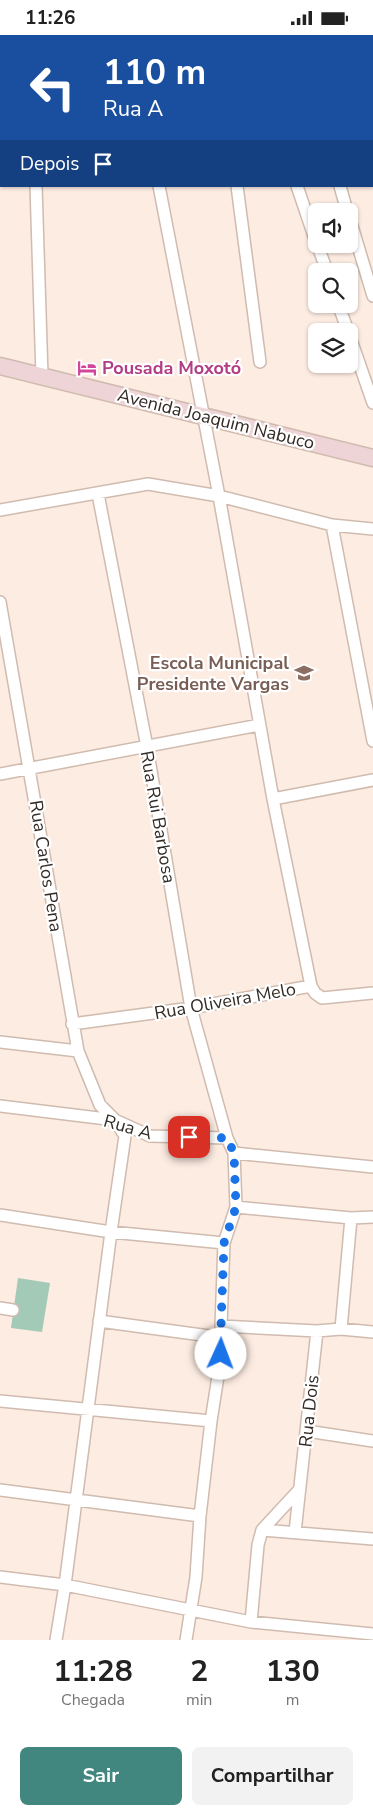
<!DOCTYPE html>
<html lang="pt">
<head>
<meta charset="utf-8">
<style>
	:root { --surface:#fff; --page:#f2f2f2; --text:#222; --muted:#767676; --accent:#418780 }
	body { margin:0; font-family:"Nunito Sans",sans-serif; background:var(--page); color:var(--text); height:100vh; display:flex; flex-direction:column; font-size:19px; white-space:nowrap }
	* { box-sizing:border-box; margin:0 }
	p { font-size:16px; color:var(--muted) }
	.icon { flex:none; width:28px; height:28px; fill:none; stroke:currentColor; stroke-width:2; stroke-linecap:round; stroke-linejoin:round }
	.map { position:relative; height:1605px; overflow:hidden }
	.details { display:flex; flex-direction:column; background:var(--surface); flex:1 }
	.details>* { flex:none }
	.guide { position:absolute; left:0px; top:0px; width:374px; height:152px; box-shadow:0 1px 4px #0004; background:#1a4fa0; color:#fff; overflow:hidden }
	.tools { position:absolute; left:308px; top:168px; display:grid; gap:10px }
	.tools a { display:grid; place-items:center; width:50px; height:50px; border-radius:8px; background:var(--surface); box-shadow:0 1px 4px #0004; font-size:25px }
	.pin { position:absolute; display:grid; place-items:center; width:42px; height:42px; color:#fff; margin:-21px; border-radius:10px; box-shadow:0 2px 8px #0006 }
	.me { position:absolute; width:55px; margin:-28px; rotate:2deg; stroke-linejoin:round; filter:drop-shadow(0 0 4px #0008) }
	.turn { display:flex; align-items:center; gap:18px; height:105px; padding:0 20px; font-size:22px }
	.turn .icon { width:65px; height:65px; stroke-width:2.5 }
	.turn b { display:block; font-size:35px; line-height:42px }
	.then { display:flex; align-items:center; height:48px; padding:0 20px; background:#0003; gap:10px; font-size:19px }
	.eta { display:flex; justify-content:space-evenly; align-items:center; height:85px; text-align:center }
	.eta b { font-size:30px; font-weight:700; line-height:35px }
	.action { display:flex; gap:10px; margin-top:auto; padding:10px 20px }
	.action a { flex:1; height:58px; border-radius:8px; background:var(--accent); color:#fff; font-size:20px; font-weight:700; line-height:58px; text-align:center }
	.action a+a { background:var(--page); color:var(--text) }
	.status { display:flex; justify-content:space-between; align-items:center; height:35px; padding:0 25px; background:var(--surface); direction:ltr }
	.status svg { height:14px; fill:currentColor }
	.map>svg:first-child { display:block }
	.green { fill:#a3c9b7 }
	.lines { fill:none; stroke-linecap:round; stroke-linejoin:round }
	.minor-casing { stroke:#d0bbaf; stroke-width:14 }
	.secondary-casing { stroke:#d0bbaf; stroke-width:19 }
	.primary-casing { stroke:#d2d0cf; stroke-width:21 }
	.minor { stroke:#fff; stroke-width:11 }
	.secondary { stroke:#eed4d7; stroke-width:16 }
	.primary { stroke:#dda9b0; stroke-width:19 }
	.route { stroke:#1a73e8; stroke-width:9; stroke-dasharray:0 16.2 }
	.labels { text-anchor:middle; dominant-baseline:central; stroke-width:4.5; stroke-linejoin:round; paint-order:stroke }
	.hotel-label { font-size:18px; font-weight:bold; fill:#b23c85; stroke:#fff; text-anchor:start }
	.street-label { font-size:18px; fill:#322a25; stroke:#fff }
	.education-label { font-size:18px; font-weight:bold; fill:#785e54; stroke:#fff; text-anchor:end }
</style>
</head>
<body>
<div class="status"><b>11:26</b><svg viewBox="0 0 49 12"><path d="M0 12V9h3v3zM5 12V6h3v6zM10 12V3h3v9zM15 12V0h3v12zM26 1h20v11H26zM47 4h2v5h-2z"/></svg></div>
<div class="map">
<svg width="373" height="1605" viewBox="0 0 373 1605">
	<rect width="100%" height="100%" fill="#fdece2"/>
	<path class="green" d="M 18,1243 L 50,1248 L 42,1297 L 11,1293 Z"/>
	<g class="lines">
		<g class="minor-casing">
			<path id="minor" d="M 30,0 L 30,1
				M 129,0 L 129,1
				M 142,0 L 144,1
				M 234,0 L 235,1
				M 258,0 L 258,1
				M 36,151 L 42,341
				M 159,151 L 219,461 L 273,764 L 311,951 L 315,958 L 322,963 L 373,958
				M 237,151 L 260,327
				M 297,151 L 316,207
				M 340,151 L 347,176
				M 349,181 L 373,261
				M 317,209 L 327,236
				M 338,269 L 348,296
				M 349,299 L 373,368
				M 98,459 L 147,712 L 191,973 L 227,1103 L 234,1118 L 236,1172 L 224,1208 L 221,1291 L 224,1303 L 211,1386 L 200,1481 L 196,1542 L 186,1605
				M 0,475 L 148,449 L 219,461 L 332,490 L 373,494
				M 332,490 L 373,706
				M 0,567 L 78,1016 L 100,1070 L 115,1085 L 125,1101 L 111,1197 L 65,1550 L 56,1605
				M 0,739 L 259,690
				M 273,764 L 373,745
				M 72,989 L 191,973 L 311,951
				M 0,1007 L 78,1016
				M 0,1071 L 115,1085 L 150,1101 L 227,1103
				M 234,1118 L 373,1132
				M 236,1172 L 351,1183 L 373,1182
				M 0,1180 L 111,1197 L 224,1208
				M 0,1273 L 13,1275
				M 99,1286 L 224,1303
				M 221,1291 L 317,1296 L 341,1294 L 373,1297
				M 341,1294 L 351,1183
				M 0,1366 L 211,1386
				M 307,1396 L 373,1406
				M 0,1455 L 200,1481
				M 262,1495 L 373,1504
				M 295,1497 L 317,1296
				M 0,1542 L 65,1550 L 251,1587 L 373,1599
				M 251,1587 L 258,1510 L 262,1495 L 299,1455"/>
		</g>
		<g class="secondary-casing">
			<path id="secondary" d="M 0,331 L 373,423"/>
		</g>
		<g class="primary-casing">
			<path id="primary" d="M 337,0 L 337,1
				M 372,91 L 373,91"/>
		</g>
		<use href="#minor" class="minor"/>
		<use href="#secondary" class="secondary"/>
		<use href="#primary" class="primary"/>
	</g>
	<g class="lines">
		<path class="route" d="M 189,1102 L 227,1103 L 234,1118 L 236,1172 L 224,1208 L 221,1291 L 224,1303 L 221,1319"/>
	</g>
	<defs>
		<g id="hotel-bare" transform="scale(1.5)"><path d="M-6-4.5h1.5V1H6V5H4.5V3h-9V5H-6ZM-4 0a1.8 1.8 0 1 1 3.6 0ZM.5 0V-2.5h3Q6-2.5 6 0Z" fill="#d1479c" stroke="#fff" stroke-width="2.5" paint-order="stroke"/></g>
		<g id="school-bare" transform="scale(1.5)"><path d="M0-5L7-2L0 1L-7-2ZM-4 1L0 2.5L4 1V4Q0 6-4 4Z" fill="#8d6e63" stroke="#fff" stroke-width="2.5" paint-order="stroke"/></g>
	</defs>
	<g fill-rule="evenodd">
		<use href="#hotel-bare" x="87" y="333"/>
		<use href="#school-bare" x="304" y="638"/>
	</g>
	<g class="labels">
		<g class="hotel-label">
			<text x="102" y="333">Pousada Moxotó</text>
		</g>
		<g class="street-label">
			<text transform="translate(216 384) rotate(14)">Avenida Joaquim Nabuco</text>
			<text transform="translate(158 782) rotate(80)">Rua Rui Barbosa</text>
			<text transform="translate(46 831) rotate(81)">Rua Carlos Pena</text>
			<text transform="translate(225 966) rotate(-10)">Rua Oliveira Melo</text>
			<text transform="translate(128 1092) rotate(16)">Rua A</text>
			<text transform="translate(309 1376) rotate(-84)">Rua Dois</text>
		</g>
		<g class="education-label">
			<text x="289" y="628">Escola Municipal<tspan x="289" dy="21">Presidente Vargas</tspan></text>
		</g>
	</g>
</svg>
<div class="tools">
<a><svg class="icon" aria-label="sound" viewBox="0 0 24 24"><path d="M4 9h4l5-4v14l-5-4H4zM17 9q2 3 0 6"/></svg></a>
<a><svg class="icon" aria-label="search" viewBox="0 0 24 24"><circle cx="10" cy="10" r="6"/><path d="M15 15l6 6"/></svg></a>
<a><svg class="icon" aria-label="layers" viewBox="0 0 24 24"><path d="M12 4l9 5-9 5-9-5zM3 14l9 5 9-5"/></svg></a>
</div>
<div class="pin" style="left:189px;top:1102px;background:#d93025"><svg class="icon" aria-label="arrive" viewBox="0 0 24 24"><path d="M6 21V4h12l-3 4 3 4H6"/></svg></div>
<svg class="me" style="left:221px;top:1319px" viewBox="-20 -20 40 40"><circle r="19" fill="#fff"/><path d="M0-13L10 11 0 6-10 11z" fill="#1a73e8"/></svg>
<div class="guide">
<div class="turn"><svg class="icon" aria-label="left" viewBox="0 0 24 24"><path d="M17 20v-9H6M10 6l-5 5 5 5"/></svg><div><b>110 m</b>Rua A</div></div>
<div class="then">Depois<svg class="icon" aria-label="arrive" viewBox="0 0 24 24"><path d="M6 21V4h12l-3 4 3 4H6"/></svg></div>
</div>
</div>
<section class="details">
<div class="eta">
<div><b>11:28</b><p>Chegada</p></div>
<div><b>2</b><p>min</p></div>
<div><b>130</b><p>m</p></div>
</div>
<div class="action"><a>Sair</a><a>Compartilhar</a></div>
</section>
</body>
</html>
